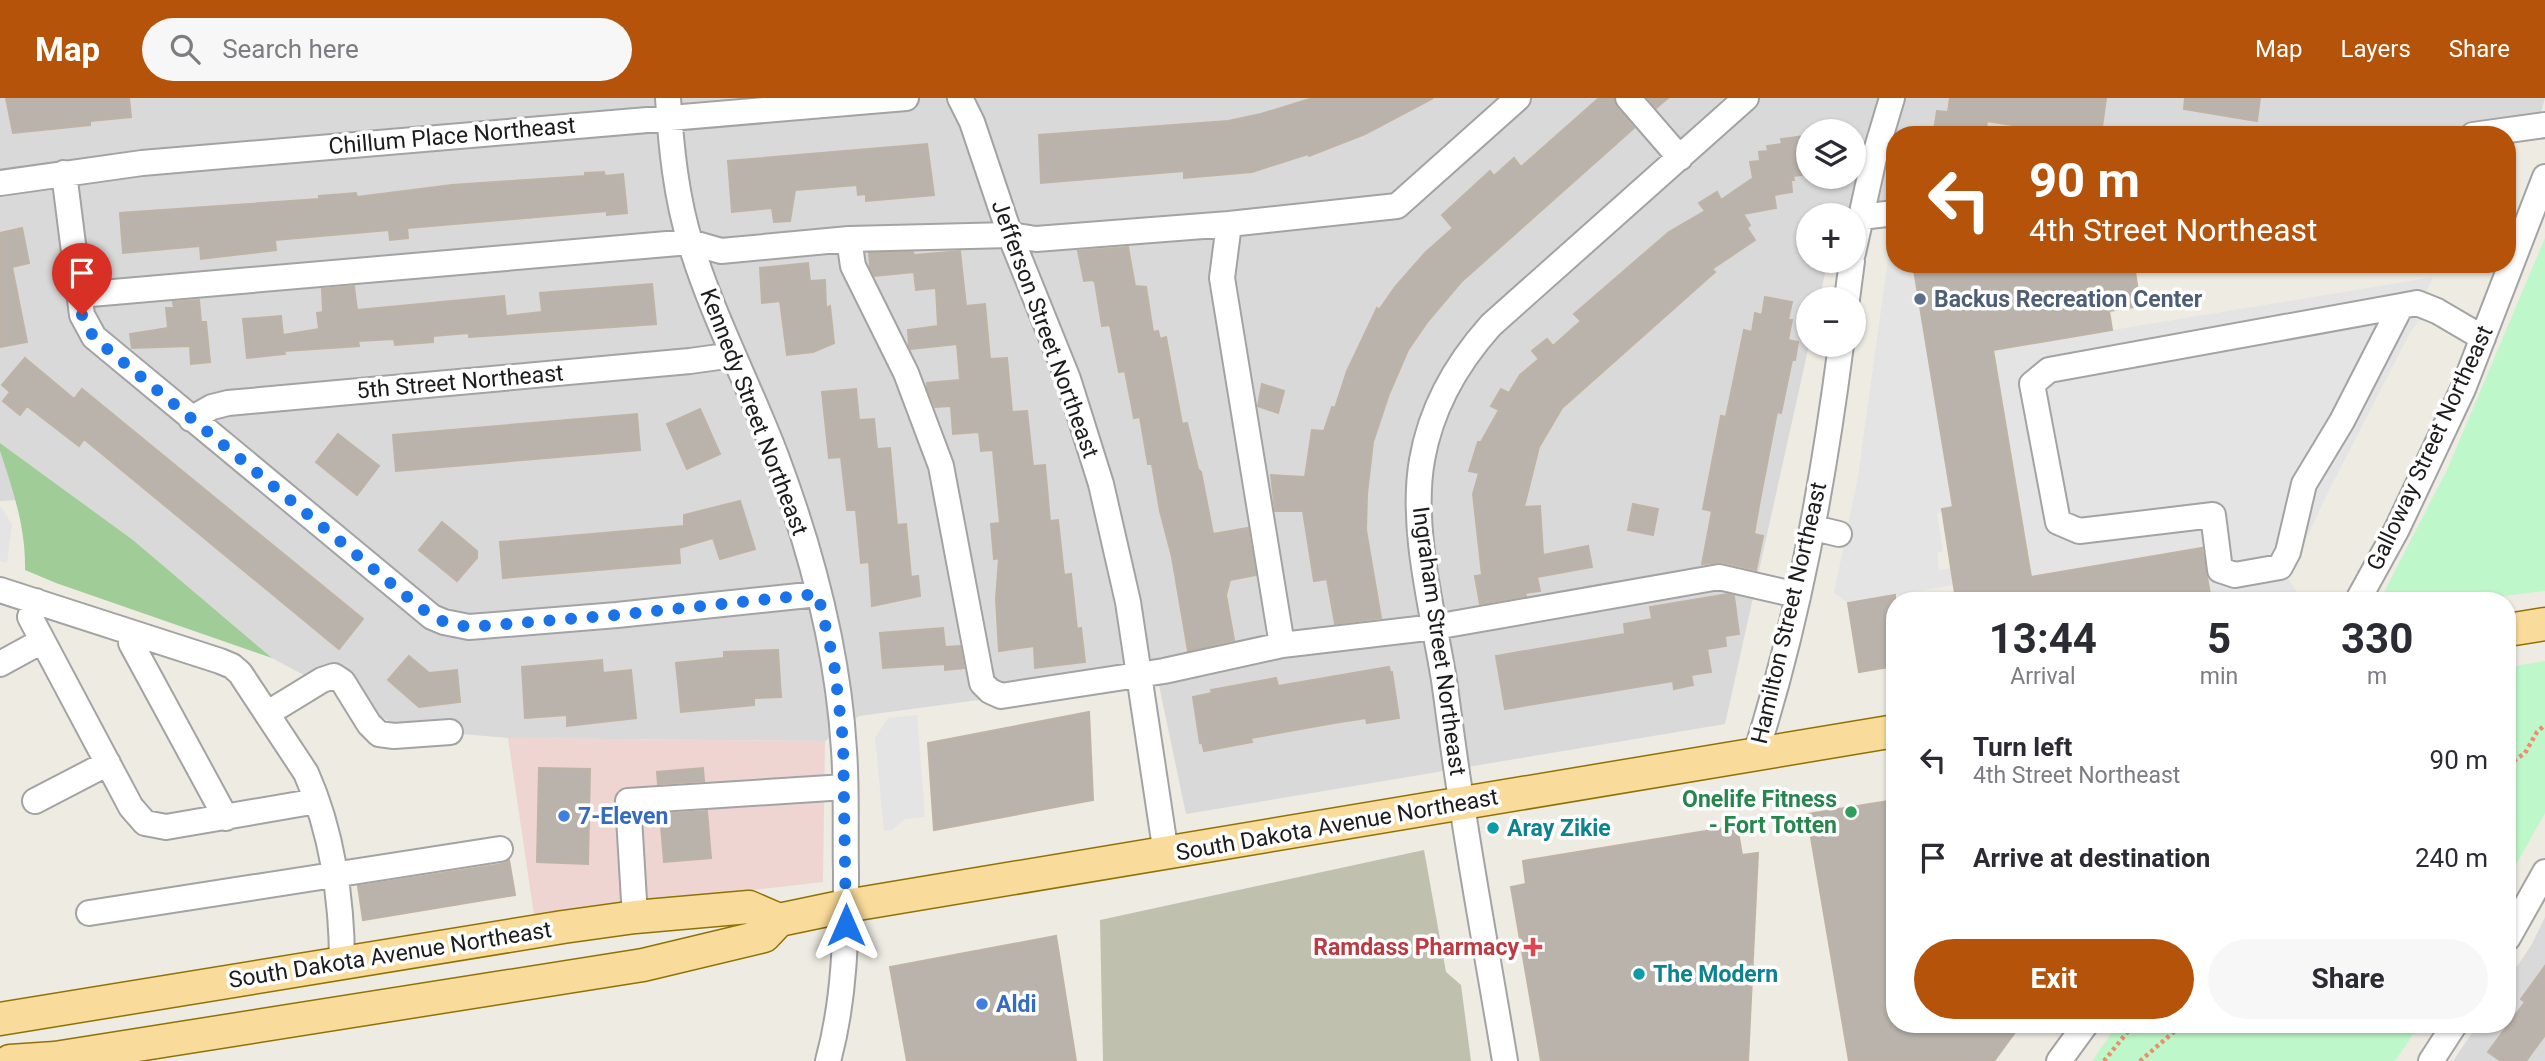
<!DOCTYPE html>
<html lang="en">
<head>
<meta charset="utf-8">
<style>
	:root { --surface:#fff; --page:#f7f7f7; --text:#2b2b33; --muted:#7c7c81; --accent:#b45309 }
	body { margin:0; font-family:Roboto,sans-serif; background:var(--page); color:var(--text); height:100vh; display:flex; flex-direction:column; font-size:26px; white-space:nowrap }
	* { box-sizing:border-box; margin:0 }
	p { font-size:23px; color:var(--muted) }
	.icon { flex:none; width:38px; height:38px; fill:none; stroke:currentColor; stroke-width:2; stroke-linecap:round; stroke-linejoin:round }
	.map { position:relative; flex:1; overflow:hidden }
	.details { position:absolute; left:1886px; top:494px; width:630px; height:441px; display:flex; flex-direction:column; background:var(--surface); border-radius:28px; box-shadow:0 2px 5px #0004 }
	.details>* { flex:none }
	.guide { position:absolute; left:1886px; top:28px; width:630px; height:147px; border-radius:28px; box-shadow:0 2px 5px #0004; background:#b45309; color:#fff; overflow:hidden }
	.fabs { position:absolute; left:1796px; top:21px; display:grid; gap:14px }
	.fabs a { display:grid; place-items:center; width:70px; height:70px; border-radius:50%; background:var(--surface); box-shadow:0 2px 5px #0004; font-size:35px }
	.pin { position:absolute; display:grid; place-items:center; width:60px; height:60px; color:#fff; margin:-72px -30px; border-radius:50% 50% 50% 0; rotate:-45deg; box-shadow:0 0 7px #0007 }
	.pin .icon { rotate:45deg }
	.me { position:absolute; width:77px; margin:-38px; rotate:0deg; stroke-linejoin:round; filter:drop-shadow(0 0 5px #0008) }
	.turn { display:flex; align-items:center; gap:24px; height:147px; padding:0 28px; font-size:32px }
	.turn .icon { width:91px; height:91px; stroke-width:2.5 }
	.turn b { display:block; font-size:49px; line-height:60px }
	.eta { display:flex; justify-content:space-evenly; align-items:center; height:119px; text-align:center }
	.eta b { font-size:42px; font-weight:700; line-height:49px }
	.primary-button { display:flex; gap:14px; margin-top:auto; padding:14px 28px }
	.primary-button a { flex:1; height:80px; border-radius:42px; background:var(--accent); color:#fff; font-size:28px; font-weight:700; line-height:80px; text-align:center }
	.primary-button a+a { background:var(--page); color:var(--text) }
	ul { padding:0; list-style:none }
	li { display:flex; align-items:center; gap:21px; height:98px; padding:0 28px }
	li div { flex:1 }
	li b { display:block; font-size:26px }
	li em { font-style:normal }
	header { display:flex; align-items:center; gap:42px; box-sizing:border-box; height:98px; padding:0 35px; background:var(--accent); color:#fff }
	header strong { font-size:33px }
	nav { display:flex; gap:38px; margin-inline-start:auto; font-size:24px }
	.search { width:490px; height:63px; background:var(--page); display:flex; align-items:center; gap:18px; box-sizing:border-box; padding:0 24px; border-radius:38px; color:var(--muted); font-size:26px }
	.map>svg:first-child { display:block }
	.residential { fill:#dad9d9; fill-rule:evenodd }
	.commercial { fill:#eed5d1 }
	.construction { fill:#bfc1ae }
	.forest { fill:#a0cc97 }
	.park { fill:#bef7ca }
	.parking { fill:#e4e4e4 }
	.building { fill:#b9b3ab; stroke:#beb3a5; stroke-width:2 }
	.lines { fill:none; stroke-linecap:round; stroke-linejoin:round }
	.minor-casing { stroke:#a3a3a3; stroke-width:28 }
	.major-casing { stroke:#907204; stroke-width:35 }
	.path { stroke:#f6896a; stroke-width:4.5; stroke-dasharray:3.5 3.5; stroke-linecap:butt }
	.minor { stroke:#fff; stroke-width:24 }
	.major { stroke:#f9dc9b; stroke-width:32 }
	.route { stroke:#1a73e8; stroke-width:12; stroke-dasharray:0 21.6 }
	.service-dot { fill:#5c6f8a; stroke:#fff; stroke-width:2.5 }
	.leisure-dot { fill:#2e9e5b; stroke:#fff; stroke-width:2.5 }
	.shop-dot { fill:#3f7fe0; stroke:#fff; stroke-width:2.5 }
	.culture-dot { fill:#0f9aa8; stroke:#fff; stroke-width:2.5 }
	.health-dot { fill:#e0444e; stroke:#fff; stroke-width:2.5 }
	.labels { text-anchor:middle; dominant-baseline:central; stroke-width:7; stroke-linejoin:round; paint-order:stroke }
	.street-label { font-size:23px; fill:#1c1c1c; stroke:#fff }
	.service-label { font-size:23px; font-weight:bold; fill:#4e5e75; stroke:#fff; text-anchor:start }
	.leisure-label { font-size:23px; font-weight:bold; fill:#27864d; stroke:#fff; text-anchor:end }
	.shop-label { font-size:23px; font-weight:bold; fill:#366cbe; stroke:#fff; text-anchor:start }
	.culture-label { font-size:23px; font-weight:bold; fill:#0d838f; stroke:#fff; text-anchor:start }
	.health-label { font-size:23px; font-weight:bold; fill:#be3a42; stroke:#fff; text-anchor:end }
</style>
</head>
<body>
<header>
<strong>Map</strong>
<div class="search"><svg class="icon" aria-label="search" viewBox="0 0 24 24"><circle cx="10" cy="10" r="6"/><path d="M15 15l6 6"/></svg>Search here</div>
<nav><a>Map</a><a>Layers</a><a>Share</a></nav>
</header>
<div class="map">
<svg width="2545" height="963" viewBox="0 0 2545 963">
	<rect width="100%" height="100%" fill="#edebe2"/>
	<path class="residential" d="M 0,0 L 2545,0 L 2536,32 L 2504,37 L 1895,37 L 1895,125 L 1853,137 L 1853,117 L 1808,117 L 1808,163 L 1828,163 L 1819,201 L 1808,201 L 1809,247 L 1725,626 L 1186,716 L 1157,578 L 859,618 L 825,643 L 508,640 L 404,631 L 272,560 L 133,442 L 0,345 ZM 1808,33 L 1853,33 L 1853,79 L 1808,79 Z
		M 0,353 L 17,402 L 0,403 Z
		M 2545,819 L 2545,963 L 2453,963 L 2478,926 L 2508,926 L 2508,882 L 2532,846 Z"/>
	<path class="commercial" d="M 508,640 L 825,643 L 823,784 L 534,817 Z"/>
	<path class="construction" d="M 1424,752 L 1446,874 L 1461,887 L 1471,963 L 1103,963 L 1100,822 Z"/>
	<path class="forest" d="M 0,345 L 133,442 L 272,560 L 56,485 L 25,472 C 26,430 13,392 0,353 Z"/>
	<path class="park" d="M 2545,140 L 2545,493 L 2472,502 L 2380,502 L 2447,372 Z
		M 2545,563 L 2545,715 L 2508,781 L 2508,569 Z
		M 2118,926 L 2420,926 L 2395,963 L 2092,963 Z"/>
	<path class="parking" d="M 1893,125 L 1895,125 L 1895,166 L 1898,166 L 1900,171 L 1913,166 L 1953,409 L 1943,411 L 1943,414 L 1937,415 L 1943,453 L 1937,455 L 1939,472 L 1963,468 L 1966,485 L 1848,505 L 1834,495 L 1858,378 Z
		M 2433,179 L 2425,198 L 2429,220 L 2419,223 L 2411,233 L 2328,394 L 2288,480 L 2300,499 L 2282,502 L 2211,502 L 2202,450 L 2031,479 L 1993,252 Z
		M 0,408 L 12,426 L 7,465 L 0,463 Z
		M 917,617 L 925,719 L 905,721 L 892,732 L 884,733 L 875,640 L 888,620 Z"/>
	<path class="building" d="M 6,0 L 129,0 L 131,19 L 90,23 L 90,27 L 13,35 Z
		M 1313,0 L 1433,0 L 1365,36 L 1309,58 L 1308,56 L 1252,74 L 1184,80 L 1184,73 L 1041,85 L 1039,37 L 1228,23 L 1261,16 Z
		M 1599,0 L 1614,0 L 1617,10 L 1634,30 L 1461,184 L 1428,223 L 1408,252 L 1389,296 L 1373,344 L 1367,396 L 1366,432 L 1381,520 L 1335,526 L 1327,481 L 1314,483 L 1303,413 L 1275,413 L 1271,377 L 1305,379 L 1312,332 L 1324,333 L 1332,309 L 1335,310 L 1347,273 L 1377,210 L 1379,212 L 1395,189 L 1425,155 L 1453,130 L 1442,117 L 1490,73 L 1494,78 L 1514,60 L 1521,69 Z
		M 1648,0 L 1668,0 L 1656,10 Z
		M 1950,0 L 2106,0 L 2101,37 L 2076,37 L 1987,23 L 1985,37 L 1944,37 L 1945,34 L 1934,32 L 1937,13 L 1948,14 Z
		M 2185,0 L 2260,0 L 2257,23 L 2184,11 Z
		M 1805,38 L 1805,40 L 1808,40 L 1808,76 L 1793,78 L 1794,82 L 1791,82 L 1792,94 L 1774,97 L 1776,110 L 1743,116 L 1750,127 L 1747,130 L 1755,142 L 1712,171 L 1715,174 L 1562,310 L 1539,349 L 1524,409 L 1540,408 L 1543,457 L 1588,448 L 1592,469 L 1537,479 L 1540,493 L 1525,495 L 1526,498 L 1480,506 L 1475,478 L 1482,477 L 1473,396 L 1479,375 L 1469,373 L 1478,344 L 1481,344 L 1499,312 L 1491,308 L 1501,291 L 1509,295 L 1520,277 L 1539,261 L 1532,253 L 1547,241 L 1553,248 L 1581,223 L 1574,216 L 1669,134 L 1705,113 L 1699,105 L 1717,94 L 1721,102 L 1753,80 L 1750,64 L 1760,63 L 1759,54 L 1768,53 L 1767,48 L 1782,46 L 1781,41 Z
		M 927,46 L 934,97 L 866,103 L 866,96 L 858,97 L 857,87 L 795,92 L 790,123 L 774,124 L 772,110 L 732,114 L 728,63 Z
		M 604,74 L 605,78 L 623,76 L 627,115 L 607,117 L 607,113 L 407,130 L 408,140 L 390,142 L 389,132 L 275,142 L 276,152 L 201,161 L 200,148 L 123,155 L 120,115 L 319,101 L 319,98 L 356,95 L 357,99 L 452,87 L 585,78 L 585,75 Z
		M 22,130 L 29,165 L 12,169 L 27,244 L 0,249 L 0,135 Z
		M 1128,149 L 1135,188 L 1146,189 L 1153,234 L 1158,233 L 1160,241 L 1166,239 L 1182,326 L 1187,325 L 1198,371 L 1201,374 L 1213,436 L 1248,430 L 1256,477 L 1230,482 L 1226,497 L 1234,542 L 1188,553 L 1172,459 L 1160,413 L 1152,366 L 1148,366 L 1140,319 L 1134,320 L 1125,273 L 1119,274 L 1110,227 L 1102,228 L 1095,184 L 1092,182 L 1084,183 L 1078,153 Z
		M 960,153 L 966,208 L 985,206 L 990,261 L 1007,260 L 1012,314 L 1027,313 L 1033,368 L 1045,367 L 1050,423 L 1058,422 L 1064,477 L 1071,476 L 1077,531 L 1081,530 L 1085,564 L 1035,570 L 1034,548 L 999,553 L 996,501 L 999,460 L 994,461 L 991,426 L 1000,425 L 993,352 L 981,353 L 979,334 L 953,336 L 951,308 L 935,309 L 927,290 L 927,285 L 960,282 L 957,246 L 911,251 L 909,248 L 908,232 L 938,228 L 936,190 L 916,192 L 914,174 L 874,178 L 870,169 L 869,155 L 913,154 L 914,157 Z
		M 808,165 L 810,183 L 825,182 L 826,210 L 830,208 L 834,245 L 813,254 L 787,257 L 780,203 L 762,205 L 760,170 Z
		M 1913,166 L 2134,166 L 2140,208 L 2109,213 L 2112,232 L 1993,252 L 2031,479 L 2202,450 L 2211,502 L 1956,502 L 1942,411 L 1953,409 Z
		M 652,186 L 656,226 L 469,239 L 469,235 L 433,238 L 433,244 L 395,247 L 394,241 L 358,243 L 359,248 L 284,253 L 285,256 L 247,260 L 243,221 L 281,218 L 283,237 L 319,231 L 317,215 L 323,214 L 322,191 L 354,188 L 357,212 L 504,198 L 506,218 L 542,214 L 540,195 Z
		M 1765,199 L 1792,204 L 1788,222 L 1792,222 L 1788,242 L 1798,244 L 1795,262 L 1792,262 L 1781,315 L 1777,314 L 1760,402 L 1754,436 L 1763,438 L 1756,472 L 1722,464 L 1702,466 L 1712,413 L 1703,411 L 1721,318 L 1726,319 L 1744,232 L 1752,234 L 1755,215 L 1762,217 Z
		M 199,202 L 201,224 L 206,224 L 210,264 L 191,266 L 190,248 L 132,250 L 130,236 L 168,230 L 166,210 L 174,210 L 173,204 Z
		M 25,260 L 74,301 L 82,291 L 363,521 L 339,551 L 84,341 L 79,348 L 27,308 L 20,317 L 3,303 L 10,294 L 2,287 Z
		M 1262,286 L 1284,293 L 1278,315 L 1258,308 Z
		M 856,291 L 859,322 L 874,321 L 877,351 L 890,350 L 897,427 L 906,426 L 911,479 L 918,478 L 920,498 L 872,508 L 869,464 L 861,465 L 856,412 L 847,412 L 841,359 L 829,360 L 822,294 Z
		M 700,311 L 720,356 L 687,371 L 667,326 Z
		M 637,316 L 640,352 L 396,373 L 393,337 Z
		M 338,336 L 379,368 L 357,397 L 316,364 Z
		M 740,403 L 755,451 L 720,461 L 713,440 L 679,450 L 680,465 L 503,480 L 500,444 L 684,428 L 684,417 Z
		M 1633,406 L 1658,411 L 1653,437 L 1628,432 Z
		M 442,424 L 477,453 L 477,460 L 457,483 L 419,452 Z
		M 1728,496 L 1734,498 L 1739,536 L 1725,538 L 1726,548 L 1707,551 L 1711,574 L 1691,577 L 1693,587 L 1674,591 L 1673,583 L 1505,611 L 1496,558 L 1625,536 L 1624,526 L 1652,521 L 1650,509 Z
		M 1895,497 L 1895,568 L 1859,574 L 1848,505 Z
		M 943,530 L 945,549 L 960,548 L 964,570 L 945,572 L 945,566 L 883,570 L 880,535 Z
		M 778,552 L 781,599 L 754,600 L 754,607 L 681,614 L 676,565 L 724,560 L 724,554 Z
		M 409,558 L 429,575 L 457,572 L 460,604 L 419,609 L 388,582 Z
		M 602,562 L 603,575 L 631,572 L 636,620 L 567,628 L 567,617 L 525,620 L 522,569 Z
		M 1389,569 L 1390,574 L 1392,574 L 1399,620 L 1367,625 L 1366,620 L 1334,625 L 1251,640 L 1252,644 L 1204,653 L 1202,644 L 1200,645 L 1193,599 L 1212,595 L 1211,592 L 1276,580 L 1278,588 Z
		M 1089,614 L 1093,702 L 934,732 L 928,645 Z
		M 539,670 L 590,671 L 588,766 L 537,764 Z
		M 703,670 L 704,683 L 658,686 L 657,674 Z
		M 1895,702 L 1895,926 L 2021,926 L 1994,963 L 1849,963 L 1807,716 Z
		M 707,713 L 711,760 L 664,764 L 660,716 Z
		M 1737,728 L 1742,757 L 1758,755 L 1748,963 L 1541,963 L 1511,789 L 1526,786 L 1523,763 Z
		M 509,762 L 515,797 L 363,822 L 358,788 L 502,766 Z
		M 1056,838 L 1076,963 L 907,963 L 890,869 Z
		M 2545,868 L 2545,937 L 2526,963 L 2501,963 L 2488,954 L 2525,904 L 2521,901 Z"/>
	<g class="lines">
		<g class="minor-casing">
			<path id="minor" d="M 668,0 C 671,48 676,100 691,147 C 713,219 749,287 776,358 C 811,451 838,552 844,652 C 847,692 845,733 846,774 C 846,837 845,901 828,963
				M 960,0 L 972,24 L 1010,137 L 1068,281 L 1101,386 L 1128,504 L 1166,756
				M 1628,0 L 1680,60
				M 2473,37 L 2545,27
				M 64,75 L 82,217 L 94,239 L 432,519 L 444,524 L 469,529 L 617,517 L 818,496
				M 0,85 L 142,65 L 906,0
				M 1861,119 L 1895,115
				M 1229,126 L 1222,180 L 1282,547
				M 849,141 L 853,168 L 906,275 L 941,368 L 982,585 L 990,593 L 1001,598 L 1164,573 L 1282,547 L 1435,529 L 1719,479 L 1797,497
				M 1853,155 L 1874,60 L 1892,0
				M 79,197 L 690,144 L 721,153 L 849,141 L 1010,137 L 1036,141 L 1229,126 L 1397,108 L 1518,0
				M 1847,201 L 1852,163
				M 2401,208 L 2342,323 L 2304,386 L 2288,454 L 2280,469 L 2235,477 L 2220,472 L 2213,417 L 2079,433 L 2058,424 L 2032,286 L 2049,272 L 2401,208 L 2417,205 L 2437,213 L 2483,240
				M 191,321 L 212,309 L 228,305 L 690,263 L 733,257
				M 1814,430 L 1839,436
				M 0,492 L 220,563 L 232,568 L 240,575 L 306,675 C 332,733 342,802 342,865
				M 2358,502 L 2397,431 L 2463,291 L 2545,79
				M 36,503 L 30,519 L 131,709 L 145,725 L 166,729 L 317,703
				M 133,536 L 131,545 L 226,720
				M 0,566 L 42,543
				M 268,615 L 322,582 L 334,578 L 343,584 L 369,626 L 379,636 L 394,638 L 450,634
				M 1755,658 C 1798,524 1823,386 1841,247
				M 35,703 L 108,665
				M 89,815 L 500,751
				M 635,819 L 628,703 L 845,689
				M 2508,840 L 2545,774
				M 1505,963 C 1491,878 1475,793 1462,707 C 1455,666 1450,624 1444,582 C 1433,514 1410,430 1422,362 C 1431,310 1457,265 1491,227 L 1746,0
				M 2059,963 L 2086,926
				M 2431,963 L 2455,926"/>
		</g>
		<g class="major-casing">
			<path id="major" d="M 2508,532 L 2545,526
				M 0,921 L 563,829 L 635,819 L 749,809 L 779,822 L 846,808 L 1895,633
				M 10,963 L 55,960 L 643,867 L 764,838 L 779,822"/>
		</g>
		<path class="path" d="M 2508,667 L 2525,655 L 2537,634 L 2545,627
			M 2104,963 L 2134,926
			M 2140,963 L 2183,926"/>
		<use href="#minor" class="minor"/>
		<use href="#major" class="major"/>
	</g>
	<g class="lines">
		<path class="route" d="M 82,217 L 89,233 L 100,245 L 422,511 L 444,524 L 469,529 L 617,517 L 818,496 L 834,565 L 843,642 L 846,827"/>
	</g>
	<circle class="service-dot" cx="1920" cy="201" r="7"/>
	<circle class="leisure-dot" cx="1851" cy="714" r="7"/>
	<g class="shop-dot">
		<circle cx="564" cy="718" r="7"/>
		<circle cx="982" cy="906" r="7"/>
	</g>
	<g class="culture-dot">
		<circle cx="1493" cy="730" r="7"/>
		<circle cx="1639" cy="876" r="7"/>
	</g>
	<path class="health-dot" d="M1529.5 838.5h7v7h7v7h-7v7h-7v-7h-7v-7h7z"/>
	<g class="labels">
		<g class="street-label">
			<text transform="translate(452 38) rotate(-5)">Chillum Place Northeast</text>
			<text transform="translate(1045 231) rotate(70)">Jefferson Street Northeast</text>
			<text transform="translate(460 284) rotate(-5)">5th Street Northeast</text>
			<text transform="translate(754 314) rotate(69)">Kennedy Street Northeast</text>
			<text transform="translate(2430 350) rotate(-65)">Galloway Street Northeast</text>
			<text transform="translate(1789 515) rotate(-77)">Hamilton Street Northeast</text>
			<text transform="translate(1439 543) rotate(82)">Ingraham Street Northeast</text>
			<text transform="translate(1337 727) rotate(-10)">South Dakota Avenue Northeast</text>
			<text transform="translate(390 857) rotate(-9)">South Dakota Avenue Northeast</text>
		</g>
		<g class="service-label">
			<text x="1934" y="201">Backus Recreation Center</text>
		</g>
		<g class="leisure-label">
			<text x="1837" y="701">Onelife Fitness<tspan x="1837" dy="26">- Fort Totten</tspan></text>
		</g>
		<g class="shop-label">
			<text x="578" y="718">7-Eleven</text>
			<text x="996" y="906">Aldi</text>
		</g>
		<g class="culture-label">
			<text x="1507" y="730">Aray Zikie</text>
			<text x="1653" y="876">The Modern</text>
		</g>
		<g class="health-label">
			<text x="1519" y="849">Ramdass Pharmacy</text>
		</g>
	</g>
</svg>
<div class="fabs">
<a><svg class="icon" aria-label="layers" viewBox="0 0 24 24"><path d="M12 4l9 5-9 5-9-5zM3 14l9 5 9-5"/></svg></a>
<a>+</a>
<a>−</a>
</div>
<div class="pin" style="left:82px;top:217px;background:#d93025"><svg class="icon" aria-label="arrive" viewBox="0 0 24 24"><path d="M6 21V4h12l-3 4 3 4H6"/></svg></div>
<svg class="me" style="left:846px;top:827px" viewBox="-20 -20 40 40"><path d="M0-17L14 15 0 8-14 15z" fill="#1a73e8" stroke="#fff" stroke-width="4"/></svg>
<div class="guide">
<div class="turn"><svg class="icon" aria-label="left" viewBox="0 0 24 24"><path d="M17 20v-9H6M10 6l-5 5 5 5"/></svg><div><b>90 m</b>4th Street Northeast</div></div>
</div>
<section class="details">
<div class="eta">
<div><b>13:44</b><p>Arrival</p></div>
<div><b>5</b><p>min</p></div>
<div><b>330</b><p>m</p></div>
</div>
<ul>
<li><svg class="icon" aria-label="left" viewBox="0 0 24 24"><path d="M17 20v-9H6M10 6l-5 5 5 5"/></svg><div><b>Turn left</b><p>4th Street Northeast</p></div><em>90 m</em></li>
<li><svg class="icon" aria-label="arrive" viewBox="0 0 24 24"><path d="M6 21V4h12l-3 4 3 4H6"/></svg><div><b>Arrive at destination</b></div><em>240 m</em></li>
</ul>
<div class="primary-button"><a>Exit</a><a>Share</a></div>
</section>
</div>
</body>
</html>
